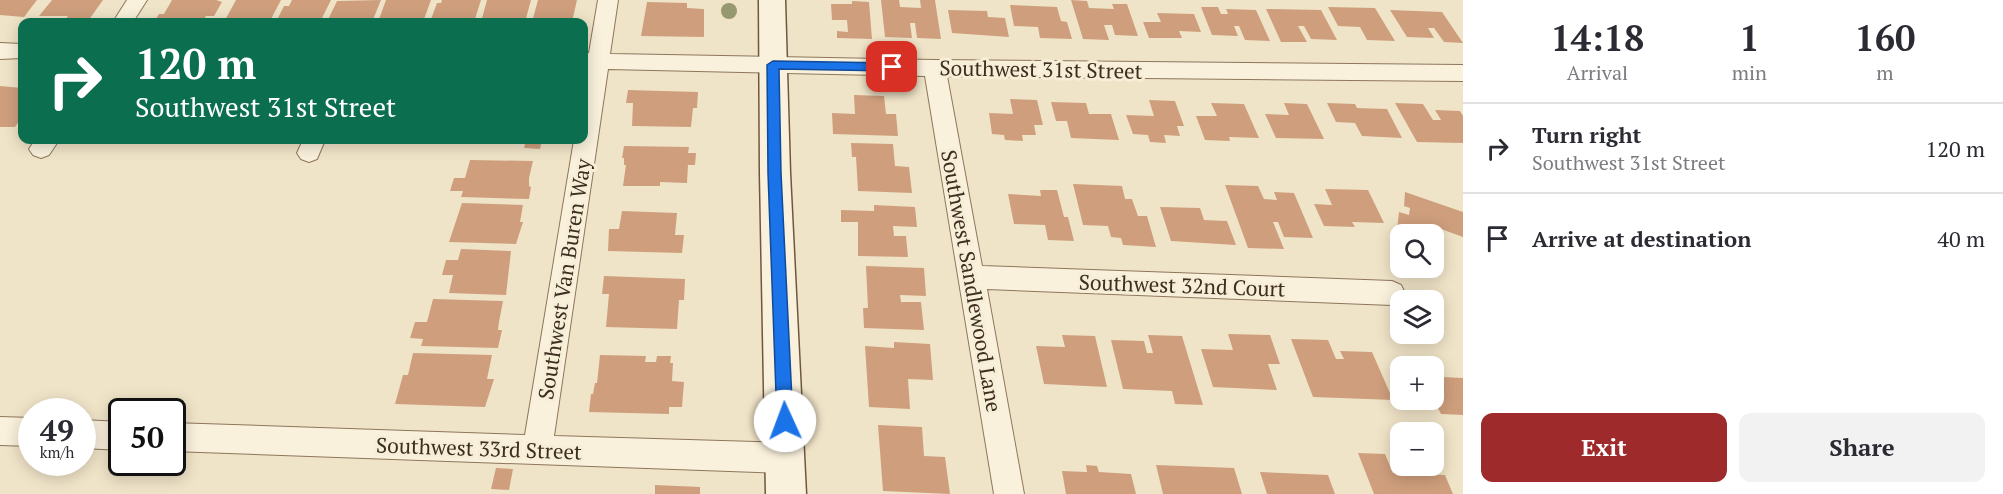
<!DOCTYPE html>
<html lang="en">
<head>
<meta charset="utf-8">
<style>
	:root { --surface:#fff; --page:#f2f2f3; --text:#2b2b33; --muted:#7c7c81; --line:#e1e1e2; --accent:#9e2a2b }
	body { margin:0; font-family:"PT Serif",serif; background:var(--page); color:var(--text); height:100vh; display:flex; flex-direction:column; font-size:22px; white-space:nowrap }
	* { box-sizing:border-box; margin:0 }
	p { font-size:20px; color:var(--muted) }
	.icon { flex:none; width:33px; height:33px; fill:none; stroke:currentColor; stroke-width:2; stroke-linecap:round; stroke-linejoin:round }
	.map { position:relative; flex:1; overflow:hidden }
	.panel { display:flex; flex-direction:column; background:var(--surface); width:540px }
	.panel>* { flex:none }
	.banner { position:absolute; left:18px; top:18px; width:570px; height:126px; border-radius:12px; box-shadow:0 3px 15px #0003; background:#0b6e4f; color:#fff; overflow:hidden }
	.tools { position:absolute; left:1390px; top:224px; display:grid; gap:12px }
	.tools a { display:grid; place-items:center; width:54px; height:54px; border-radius:12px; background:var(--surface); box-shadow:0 3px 15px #0003; font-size:30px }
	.speed { position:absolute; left:18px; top:398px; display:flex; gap:12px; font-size:30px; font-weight:700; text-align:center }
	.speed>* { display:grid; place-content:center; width:78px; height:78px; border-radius:50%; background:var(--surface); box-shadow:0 3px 15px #0003; line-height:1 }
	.speed small { font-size:15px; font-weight:400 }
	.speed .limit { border:3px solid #111; border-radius:9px; background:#fff; color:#111 }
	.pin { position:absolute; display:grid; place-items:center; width:51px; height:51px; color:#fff; margin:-26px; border-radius:12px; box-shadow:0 3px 9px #0006 }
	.me { position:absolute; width:66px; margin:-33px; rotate:358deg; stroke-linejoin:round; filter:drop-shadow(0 0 4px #0008) }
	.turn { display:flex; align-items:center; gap:21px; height:126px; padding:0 18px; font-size:27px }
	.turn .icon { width:78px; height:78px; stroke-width:2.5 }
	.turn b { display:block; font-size:42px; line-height:51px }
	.eta { display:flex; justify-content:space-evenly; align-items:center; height:102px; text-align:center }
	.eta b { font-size:36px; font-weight:700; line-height:42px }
	.primary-button { display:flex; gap:12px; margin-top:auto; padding:12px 18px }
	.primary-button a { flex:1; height:69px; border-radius:12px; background:var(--accent); color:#fff; font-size:24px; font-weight:700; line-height:69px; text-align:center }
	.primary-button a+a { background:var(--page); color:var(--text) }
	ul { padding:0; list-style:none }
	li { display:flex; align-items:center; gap:18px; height:90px; padding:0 18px; border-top:2px solid var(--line) }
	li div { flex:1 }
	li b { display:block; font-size:22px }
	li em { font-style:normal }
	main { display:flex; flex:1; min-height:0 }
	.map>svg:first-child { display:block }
	.building { fill:#cf9f7d }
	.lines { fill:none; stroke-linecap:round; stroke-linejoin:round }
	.street-casing { stroke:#8d765c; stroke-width:2 }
	.secondary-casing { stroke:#6f573f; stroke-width:3 }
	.street { fill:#faf1dc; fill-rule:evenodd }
	.secondary { fill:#faf1dc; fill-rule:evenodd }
	.tree { fill:#96986f }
	.route { fill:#1a73e8; stroke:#114b97; stroke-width:1.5 }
	.labels { text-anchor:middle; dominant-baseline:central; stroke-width:6; stroke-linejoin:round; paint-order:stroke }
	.street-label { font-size:21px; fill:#3d2e20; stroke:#f7eed8 }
</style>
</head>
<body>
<main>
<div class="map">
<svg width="1463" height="494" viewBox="0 0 1463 494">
	<rect width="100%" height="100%" fill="#f0e4c8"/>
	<path class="building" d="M 0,0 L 37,0 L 24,17 L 0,15 Z
		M 52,0 L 103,0 L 88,21 L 77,20 L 76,22 L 63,22 L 68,16 L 39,16 Z
		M 172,0 L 216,0 L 222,2 L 214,16 L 206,16 L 203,22 L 154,22 L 159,14 L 164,14 Z
		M 236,0 L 281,0 L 270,21 L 224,22 Z
		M 292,0 L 331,0 L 320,22 L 276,22 L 284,6 L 289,6 Z
		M 381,0 L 372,22 L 327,22 L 337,1 Z
		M 386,0 L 431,0 L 423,22 L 378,22 Z
		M 442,0 L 481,0 L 474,22 L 430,22 L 437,3 L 441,3 Z
		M 487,0 L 531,0 L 525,22 L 481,22 Z
		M 538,0 L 577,0 L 572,22 L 532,22 Z
		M 881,0 L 899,0 L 900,7 L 921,8 L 920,0 L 935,0 L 941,39 L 917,38 L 915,23 L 910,23 L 912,38 L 885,37 Z
		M 1071,0 L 1087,1 L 1089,8 L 1114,9 L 1112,4 L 1127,4 L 1138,36 L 1115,35 L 1112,25 L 1104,25 L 1109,40 L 1083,39 Z
		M 852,1 L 869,2 L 872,39 L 837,38 L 837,31 L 848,32 L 847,20 L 832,20 L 831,4 L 852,4 Z
		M 647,2 L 687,3 L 687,8 L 704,9 L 704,37 L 641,36 Z
		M 1010,5 L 1057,7 L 1061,21 L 1067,22 L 1072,39 L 1040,38 L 1038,27 L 1014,26 Z
		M 1201,7 L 1218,7 L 1221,14 L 1228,14 L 1226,9 L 1256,10 L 1270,41 L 1245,40 L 1239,26 L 1234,26 L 1238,36 L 1212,35 Z
		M 1328,7 L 1375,8 L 1395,41 L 1367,40 L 1360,27 L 1338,26 Z
		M 1266,9 L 1321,10 L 1337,40 L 1311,39 L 1304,26 L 1298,26 L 1307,42 L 1281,42 Z
		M 948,10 L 987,11 L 988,17 L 1005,18 L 1009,37 L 952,33 Z
		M 1390,10 L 1442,12 L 1463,43 L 1444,42 L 1434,28 L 1428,28 L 1434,38 L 1407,37 Z
		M 1157,13 L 1194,14 L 1201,32 L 1179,31 L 1182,38 L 1149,38 L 1143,22 L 1161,22 Z
		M 0,86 L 22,88 L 22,117 L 15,127 L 0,127 Z
		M 628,90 L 698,92 L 697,108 L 693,108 L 691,127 L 632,126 L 633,103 L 626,103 Z
		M 854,95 L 884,96 L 886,114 L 896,114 L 898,136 L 833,134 L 832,113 L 855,114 Z
		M 1010,99 L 1037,100 L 1043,125 L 1034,125 L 1036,135 L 1022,135 L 1023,141 L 1005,140 L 1004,135 L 992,134 L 989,113 L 1013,114 Z
		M 1149,100 L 1175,101 L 1184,126 L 1177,126 L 1180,136 L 1164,135 L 1166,143 L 1150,142 L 1148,135 L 1133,134 L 1126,115 L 1154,116 Z
		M 1051,102 L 1086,103 L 1089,114 L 1111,114 L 1119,140 L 1071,138 L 1067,121 L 1056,121 Z
		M 1211,103 L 1244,104 L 1259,138 L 1229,137 L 1230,141 L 1205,140 L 1196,116 L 1217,116 Z
		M 1284,103 L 1307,104 L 1324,139 L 1276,138 L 1265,114 L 1289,115 Z
		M 1327,103 L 1355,104 L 1357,108 L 1387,109 L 1402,138 L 1362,136 L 1355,123 L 1336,122 Z
		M 1395,103 L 1423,104 L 1433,120 L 1441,120 L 1435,110 L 1460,111 L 1463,116 L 1463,143 L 1417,142 Z
		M 526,140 L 542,140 L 540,149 L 524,148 Z
		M 851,143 L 893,144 L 895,166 L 909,167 L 912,193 L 858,191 L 856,157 L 852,157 Z
		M 624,146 L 689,147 L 688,153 L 696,153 L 695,165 L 688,165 L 687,183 L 660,182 L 660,186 L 623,186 L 626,165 L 624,165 L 624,158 L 622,158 Z
		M 470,160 L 533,161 L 529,178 L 529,186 L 531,187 L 529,199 L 461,197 L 463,191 L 450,191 L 454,178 L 465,178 Z
		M 1073,184 L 1122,186 L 1125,199 L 1132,199 L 1138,216 L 1147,216 L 1156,247 L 1123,245 L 1121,238 L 1111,237 L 1108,226 L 1083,225 Z
		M 1225,185 L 1258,186 L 1264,199 L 1277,200 L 1274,192 L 1294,193 L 1313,238 L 1284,237 L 1278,222 L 1273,222 L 1284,249 L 1248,248 Z
		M 1325,189 L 1368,190 L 1384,223 L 1352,222 L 1355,227 L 1324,226 L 1314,204 L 1332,205 Z
		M 1040,190 L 1057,190 L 1064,217 L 1068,217 L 1074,241 L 1048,240 L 1045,225 L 1014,224 L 1008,194 L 1041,196 Z
		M 1405,192 L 1463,212 L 1463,237 L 1441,229 L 1440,246 L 1434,244 L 1434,234 L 1407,234 L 1397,230 L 1399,212 L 1409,215 L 1410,208 L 1404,206 Z
		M 462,203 L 523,205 L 520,222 L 523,222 L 516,244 L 449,242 Z
		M 874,205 L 915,207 L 917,227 L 893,226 L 894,236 L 906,236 L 908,257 L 858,256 L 858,222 L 841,222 L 841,210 L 874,211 Z
		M 1160,207 L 1200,208 L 1204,220 L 1227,221 L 1236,245 L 1171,241 Z
		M 622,211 L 677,213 L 675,235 L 684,235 L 682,253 L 608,251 L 609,229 L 619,229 Z
		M 461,249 L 511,251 L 506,295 L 449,293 L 453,275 L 442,275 L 446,260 L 458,260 Z
		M 866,266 L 924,268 L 926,296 L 900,295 L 901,302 L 921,302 L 924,330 L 864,328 L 863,308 L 868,308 Z
		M 604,276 L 685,279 L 684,300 L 679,300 L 677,329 L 606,327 L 609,294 L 602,294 Z
		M 433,299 L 503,301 L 499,322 L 498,330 L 502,330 L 498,348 L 421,346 L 423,339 L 410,338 L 415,322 L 427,322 Z
		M 1228,334 L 1270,335 L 1280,364 L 1268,364 L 1277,390 L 1213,387 L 1201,349 L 1233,350 Z
		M 1062,335 L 1095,336 L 1107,387 L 1044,384 L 1036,346 L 1065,347 Z
		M 1148,335 L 1182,336 L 1203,405 L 1175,404 L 1172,391 L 1123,389 L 1111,340 L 1144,341 L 1147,353 L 1153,353 Z
		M 1291,339 L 1328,340 L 1336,359 L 1344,359 L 1340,351 L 1372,352 L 1393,400 L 1313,397 Z
		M 894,342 L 930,344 L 933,380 L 908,379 L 910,409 L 869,407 L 865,346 L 894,348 Z
		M 413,353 L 492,355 L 487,379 L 494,379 L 485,407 L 395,404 L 403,375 L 408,375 Z
		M 600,355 L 646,356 L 645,362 L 656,362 L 657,356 L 671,356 L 670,363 L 673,363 L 672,381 L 684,382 L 682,407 L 669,407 L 669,414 L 589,412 L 591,394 L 593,394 L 595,383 L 597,383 Z
		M 1434,365 L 1436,365 L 1442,377 L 1463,378 L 1463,415 L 1441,414 L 1434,400 Z
		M 878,425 L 922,427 L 924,456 L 945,457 L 950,494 L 883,491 Z
		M 1358,453 L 1385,454 L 1393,473 L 1445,475 L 1453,494 L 1374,494 Z
		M 1086,465 L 1097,466 L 1099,472 L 1131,474 L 1136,494 L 1066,494 L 1062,471 L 1087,472 Z
		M 1156,465 L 1234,468 L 1242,494 L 1163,494 Z
		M 496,468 L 513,469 L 509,490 L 491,489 Z
		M 1260,472 L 1328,475 L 1335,494 L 1267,494 Z
		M 655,485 L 700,487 L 700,494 L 655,494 Z"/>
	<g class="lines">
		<g class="street-casing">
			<path id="street" d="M 127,0 L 147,0 L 133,22 L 113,22 Z
				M 598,0 L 618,0 L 610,54 L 935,60 L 1463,65 L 1463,81 L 947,76 L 982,266 L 1392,281 L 1401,285 L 1405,293 L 1401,301 L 1392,305 L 987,289 L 1024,494 L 994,494 L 925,76 L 608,69 L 554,436 L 785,443 L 796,448 L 800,458 L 796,468 L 785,473 L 172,451 L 172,423 L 525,435 L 574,140 L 584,140 L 584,85 L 586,69 L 584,69 L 584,53 L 589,53 Z
				M 0,43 L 22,44 L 22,58 L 0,59 Z
				M 35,140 L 59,140 L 49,155 L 41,158 L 33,155 L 29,149 Z
				M 303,140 L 325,140 L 317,159 L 309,162 L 301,159 L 297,153 Z
				M 0,417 L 32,418 L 32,446 L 0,445 Z
				M 82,420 L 122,422 L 122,450 L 82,448 Z"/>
		</g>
		<g class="secondary-casing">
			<path id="secondary" d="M 759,0 L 785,0 L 790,173 L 806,494 L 766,494 L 760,173 Z"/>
		</g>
		<use href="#street" class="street"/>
		<use href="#secondary" class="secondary"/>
	</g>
	<circle class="tree" cx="729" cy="11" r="8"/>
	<path class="route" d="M 773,61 L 892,63 L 897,67 L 892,71 L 779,69 L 781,173 L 793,421 L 790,426 L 785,428 L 779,426 L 777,421 L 768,173 L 767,65 Z"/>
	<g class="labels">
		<g class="street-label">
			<text transform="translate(1041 69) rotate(1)">Southwest 31st Street</text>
			<text transform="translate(564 279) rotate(-81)">Southwest Van Buren Way</text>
			<text transform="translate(972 281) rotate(80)">Southwest Sandlewood Lane</text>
			<text transform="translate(1182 285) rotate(2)">Southwest 32nd Court</text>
			<text transform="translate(479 448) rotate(2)">Southwest 33rd Street</text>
		</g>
	</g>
</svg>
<div class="tools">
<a><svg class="icon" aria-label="search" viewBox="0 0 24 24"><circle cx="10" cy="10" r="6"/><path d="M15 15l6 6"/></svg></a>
<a><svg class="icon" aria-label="layers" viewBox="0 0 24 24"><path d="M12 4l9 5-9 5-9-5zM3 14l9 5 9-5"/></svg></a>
<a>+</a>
<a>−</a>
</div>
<div class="speed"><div>49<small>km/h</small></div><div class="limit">50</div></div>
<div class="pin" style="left:892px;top:67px;background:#d93025"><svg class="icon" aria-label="arrive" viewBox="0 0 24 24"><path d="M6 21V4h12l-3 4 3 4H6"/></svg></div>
<svg class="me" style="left:785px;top:421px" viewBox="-20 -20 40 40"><circle r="19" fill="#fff"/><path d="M0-13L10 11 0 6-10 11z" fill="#1a73e8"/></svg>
<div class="banner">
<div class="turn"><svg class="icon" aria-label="right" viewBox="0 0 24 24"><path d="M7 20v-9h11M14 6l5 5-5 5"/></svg><div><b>120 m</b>Southwest 31st Street</div></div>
</div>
</div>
<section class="panel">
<div class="eta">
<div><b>14:18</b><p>Arrival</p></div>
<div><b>1</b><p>min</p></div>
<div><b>160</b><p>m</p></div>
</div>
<ul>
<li><svg class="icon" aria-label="right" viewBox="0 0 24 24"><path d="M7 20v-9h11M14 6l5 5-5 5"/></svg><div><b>Turn right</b><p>Southwest 31st Street</p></div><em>120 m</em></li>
<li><svg class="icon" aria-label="arrive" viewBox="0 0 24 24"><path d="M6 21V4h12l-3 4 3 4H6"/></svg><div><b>Arrive at destination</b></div><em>40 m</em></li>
</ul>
<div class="primary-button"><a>Exit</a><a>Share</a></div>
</section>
</main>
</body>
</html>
